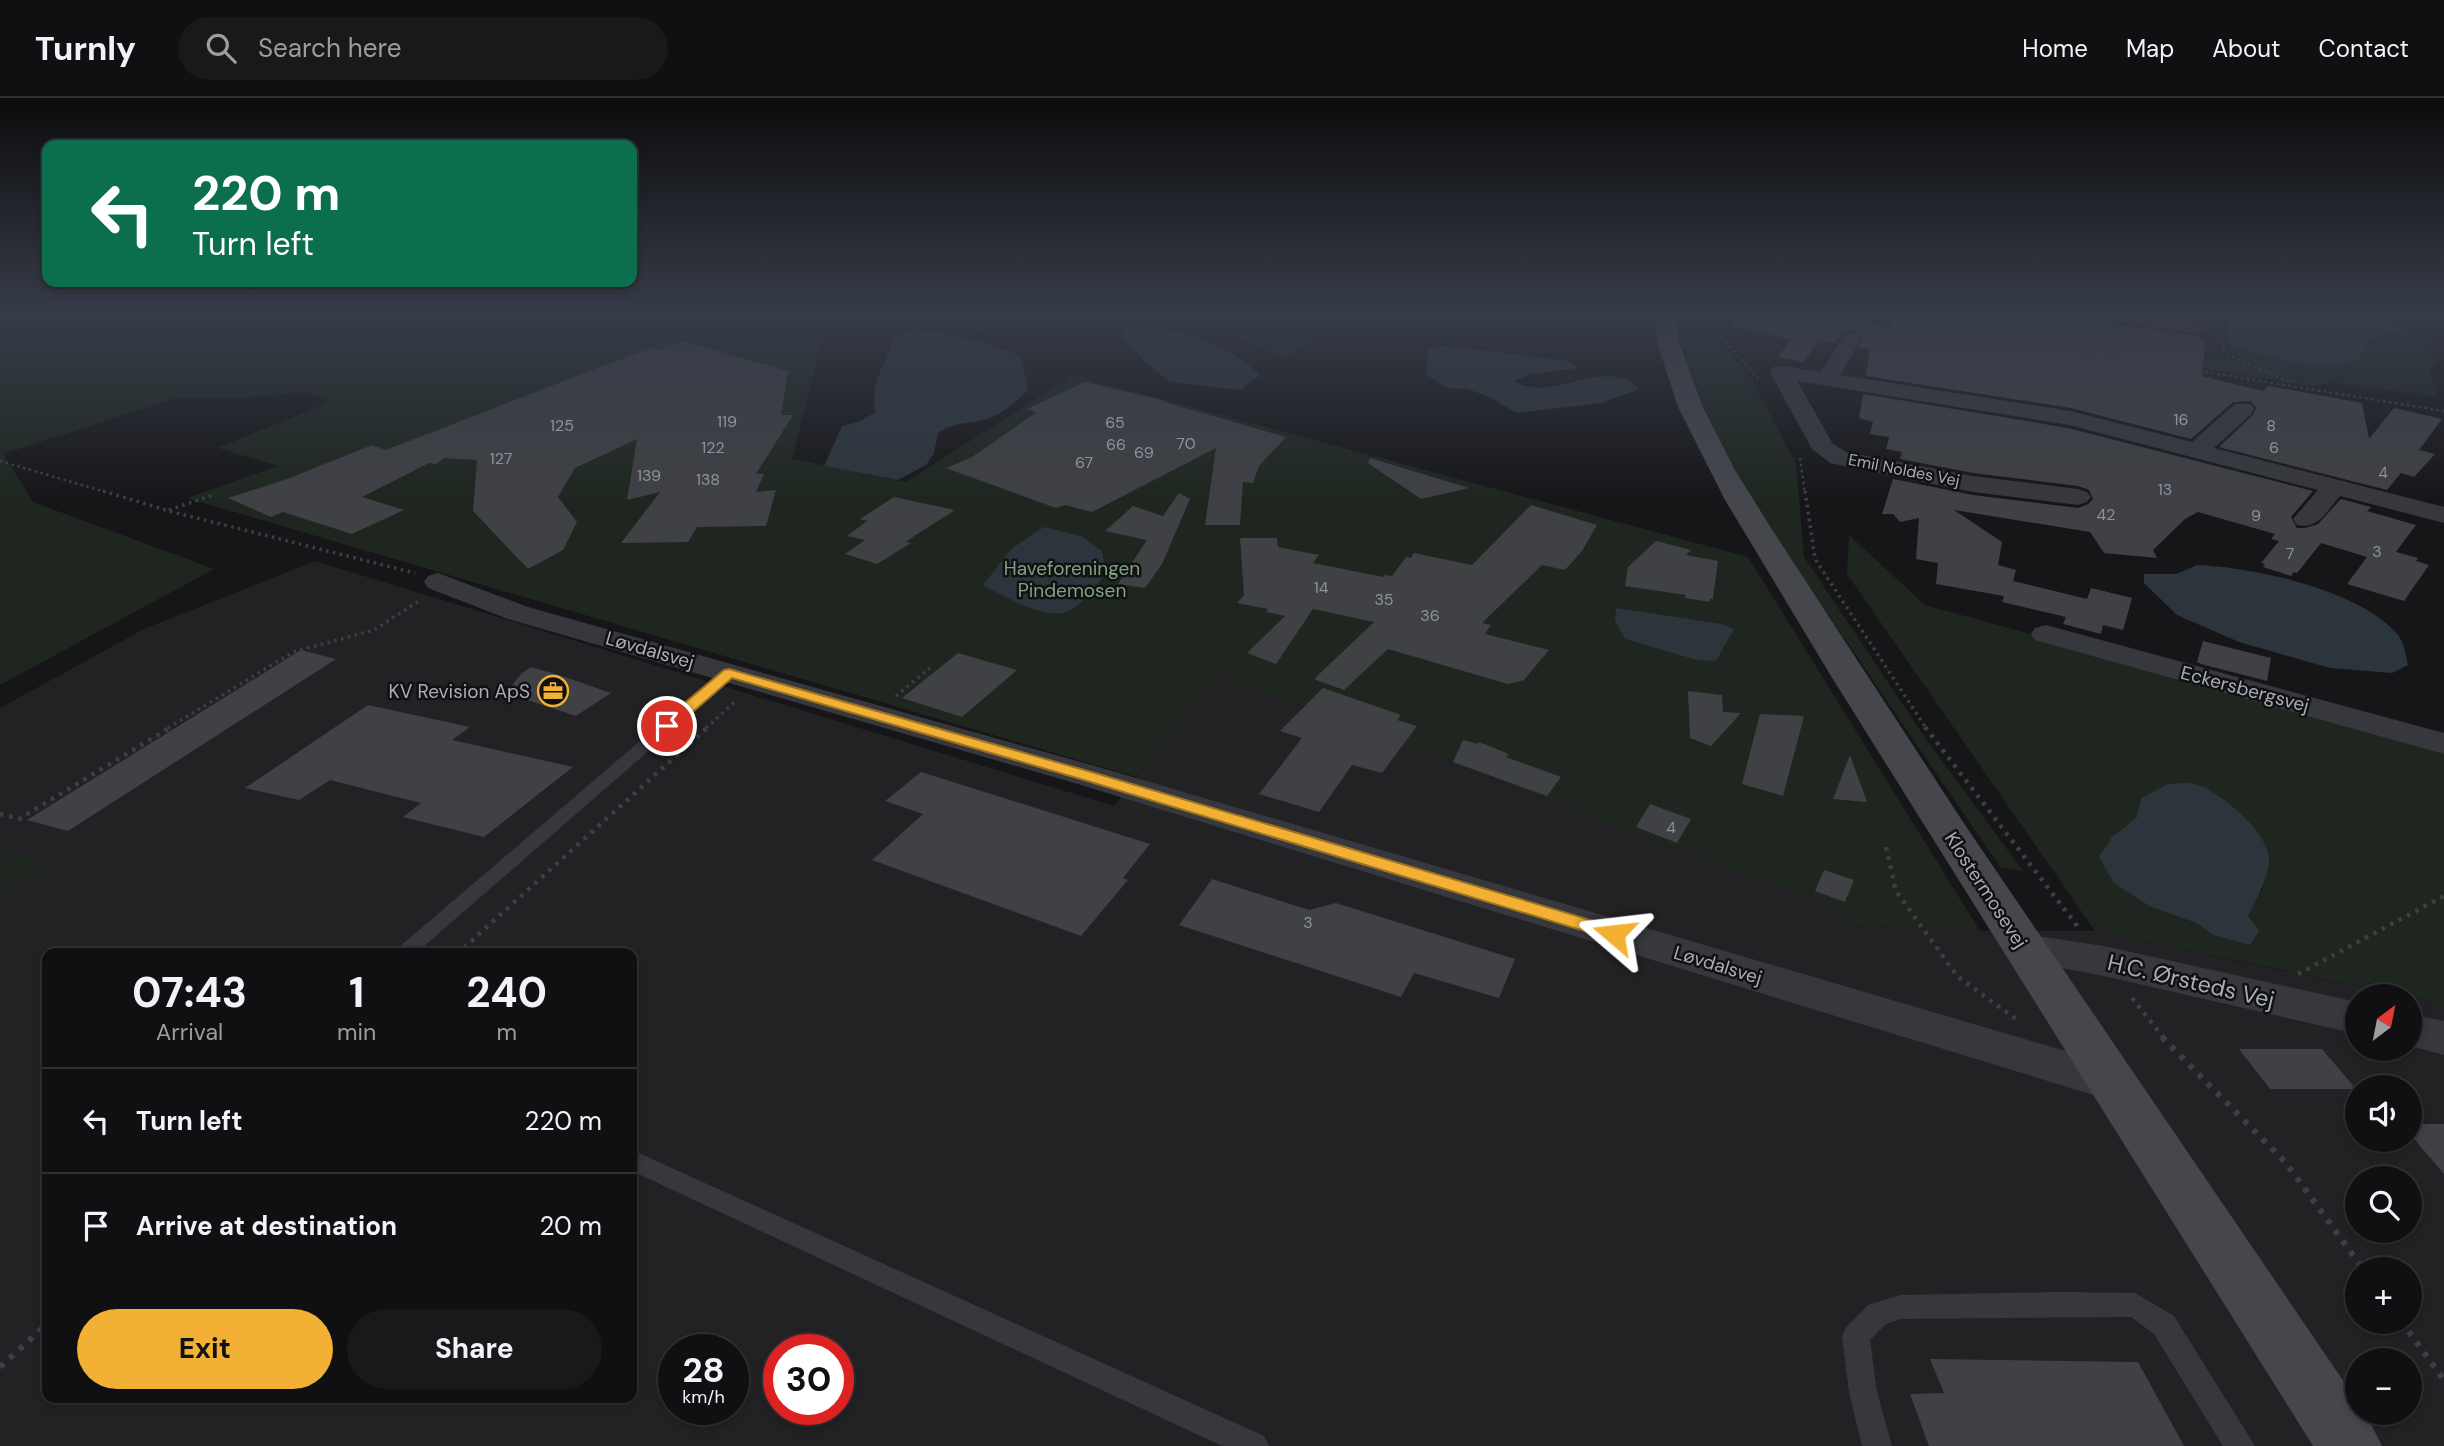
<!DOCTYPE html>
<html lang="en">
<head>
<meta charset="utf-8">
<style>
	:root { --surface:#101012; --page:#19191b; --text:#f1f3f6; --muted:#9c9d9f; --line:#303032; --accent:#f2b134 }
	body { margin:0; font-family:"DM Sans",sans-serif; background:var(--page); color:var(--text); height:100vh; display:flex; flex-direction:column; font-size:26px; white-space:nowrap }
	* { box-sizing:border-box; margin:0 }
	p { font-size:23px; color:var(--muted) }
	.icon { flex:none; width:38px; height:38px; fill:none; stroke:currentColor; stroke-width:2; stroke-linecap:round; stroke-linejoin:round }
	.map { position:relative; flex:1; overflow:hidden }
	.details { position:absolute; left:42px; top:850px; width:595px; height:455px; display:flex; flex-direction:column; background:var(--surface); border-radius:14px; box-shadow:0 4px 10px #0003,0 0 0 2px var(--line) }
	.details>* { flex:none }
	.guide { position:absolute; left:42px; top:42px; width:595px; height:147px; border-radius:14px; box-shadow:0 4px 10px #0003,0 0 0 2px var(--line); background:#0b6e4f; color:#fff; overflow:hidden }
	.needle { width:46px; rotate:32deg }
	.buttons { position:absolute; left:2345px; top:886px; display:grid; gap:14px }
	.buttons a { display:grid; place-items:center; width:77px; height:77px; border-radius:50%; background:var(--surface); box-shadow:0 4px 10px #0003,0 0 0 2px var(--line); font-size:35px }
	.speed { position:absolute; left:658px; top:1236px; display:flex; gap:14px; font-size:35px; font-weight:700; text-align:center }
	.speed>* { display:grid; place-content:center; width:91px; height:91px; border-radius:50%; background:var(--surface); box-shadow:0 4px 10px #0003,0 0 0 2px var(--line); line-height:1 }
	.speed small { font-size:18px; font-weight:400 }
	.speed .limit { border:10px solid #d22; background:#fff; color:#111 }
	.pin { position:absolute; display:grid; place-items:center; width:60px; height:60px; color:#fff; margin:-30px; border:4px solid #fff; border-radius:50%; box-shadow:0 2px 7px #0007 }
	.me { position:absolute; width:77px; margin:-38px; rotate:287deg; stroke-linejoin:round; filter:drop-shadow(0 0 5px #0008) }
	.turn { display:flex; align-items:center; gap:24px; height:147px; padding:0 35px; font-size:32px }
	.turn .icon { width:91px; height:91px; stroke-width:2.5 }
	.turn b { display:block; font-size:49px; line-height:60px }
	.eta { display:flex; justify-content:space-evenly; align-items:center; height:119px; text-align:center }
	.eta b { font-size:42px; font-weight:700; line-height:49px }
	.primary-button { display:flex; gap:14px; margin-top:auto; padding:14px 35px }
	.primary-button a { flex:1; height:80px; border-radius:42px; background:var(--accent); color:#111; font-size:28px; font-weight:700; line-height:80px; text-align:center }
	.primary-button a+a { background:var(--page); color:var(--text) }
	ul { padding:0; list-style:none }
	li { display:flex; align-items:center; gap:21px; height:105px; padding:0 35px; border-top:2px solid var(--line) }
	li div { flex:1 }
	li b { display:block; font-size:26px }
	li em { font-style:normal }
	header { display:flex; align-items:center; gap:42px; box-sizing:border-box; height:98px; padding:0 35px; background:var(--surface); border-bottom:2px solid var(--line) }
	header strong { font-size:33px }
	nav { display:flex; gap:38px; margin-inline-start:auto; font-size:24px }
	.search { width:490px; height:63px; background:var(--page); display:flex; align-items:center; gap:18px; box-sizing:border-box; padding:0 24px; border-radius:38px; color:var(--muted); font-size:26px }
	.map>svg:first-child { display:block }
	.built { fill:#222225; fill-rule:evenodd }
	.green { fill:#1e261f; fill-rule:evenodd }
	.water { fill:#2c353c }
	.building { fill:#404145 }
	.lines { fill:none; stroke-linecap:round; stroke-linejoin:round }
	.path-far3 { stroke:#3d3f44; stroke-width:2.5; stroke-dasharray:2.5 3.5; stroke-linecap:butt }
	.path-far2 { stroke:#3d3f44; stroke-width:3.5; stroke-dasharray:2.5 4.5; stroke-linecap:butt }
	.path-far1 { stroke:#3d3f44; stroke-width:4.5; stroke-dasharray:3.5 6; stroke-linecap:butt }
	.path { stroke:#3d3f44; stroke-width:6; stroke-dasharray:5 8; stroke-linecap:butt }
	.lane { fill:#37383d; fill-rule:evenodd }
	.street { fill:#37383d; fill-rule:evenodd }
	.secondary { fill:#45474d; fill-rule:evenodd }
	.route { fill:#f2b134; stroke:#9d7322; stroke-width:2 }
	.labels { text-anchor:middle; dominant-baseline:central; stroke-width:5; stroke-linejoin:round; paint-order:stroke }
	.number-label { font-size:16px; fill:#8e929b }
	.far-street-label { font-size:16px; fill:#a8adb8; stroke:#111113 }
	.park-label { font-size:19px; fill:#7fa381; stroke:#111113 }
	.street-label { font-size:19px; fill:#a8adb8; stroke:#111113 }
	.poi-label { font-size:19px; fill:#a8adb8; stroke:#111113; text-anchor:end }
	.near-street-label { font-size:23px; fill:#a8adb8; stroke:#111113 }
</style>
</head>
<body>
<header>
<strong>Turnly</strong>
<div class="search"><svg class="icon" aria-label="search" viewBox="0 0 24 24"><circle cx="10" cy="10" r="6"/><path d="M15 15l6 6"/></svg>Search here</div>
<nav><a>Home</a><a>Map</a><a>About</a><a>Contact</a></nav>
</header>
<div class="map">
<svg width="2444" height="1348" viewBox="0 0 2444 1348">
	<rect width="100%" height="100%" fill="#161618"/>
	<path class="built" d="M 315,463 L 1114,708 L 1216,576 L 1846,814 L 1851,827 L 1980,833 L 2095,833 L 2403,898 L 2357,898 L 2357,950 L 2410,950 L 2410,899 L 2444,906 L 2444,1348 L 0,1348 L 0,798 L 50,764 L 0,753 L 0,610 L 146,530 ZM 47,856 L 632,856 L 632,1300 L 47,1300 ZM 2357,989 L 2410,989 L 2410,1041 L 2357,1041 ZM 2357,1080 L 2410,1080 L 2410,1132 L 2357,1132 ZM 2357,1171 L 2410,1171 L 2410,1223 L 2357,1223 ZM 674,1251 L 733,1251 L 733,1311 L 674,1311 ZM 779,1251 L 838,1251 L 838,1311 L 779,1311 ZM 2357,1262 L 2410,1262 L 2410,1314 L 2357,1314 Z"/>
	<path class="green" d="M 0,216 L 828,216 L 792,361 L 906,384 L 1073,277 L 1748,459 L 1980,833 L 1851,827 L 1845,814 L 1216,576 L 1136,679 L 187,400 L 278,368 L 218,350 L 330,304 L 308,294 L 240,300 L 176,300 L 3,356 L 33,404 L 214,471 L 0,587 Z
		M 862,216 L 1346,216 L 1285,261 L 1226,234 L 1158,219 L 1062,231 L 961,235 Z
		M 1678,216 L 1699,216 L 1753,284 L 1796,366 L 1804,459 L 1926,641 L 2023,773 L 2001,770 C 1951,697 1901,624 1852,551 C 1794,467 1685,317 1678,216 Z
		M 1859,216 L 1920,216 L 2194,261 L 2250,264 L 2232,256 L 2231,216 L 2428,216 L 2433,239 L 2430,245 L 2436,266 L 2429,269 L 2438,299 L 2333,285 L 2313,288 Z
		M 1849,437 L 1925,507 L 2444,650 L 2444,906 L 2095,833 L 1847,476 ZM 2137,719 L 2264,788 L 2248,818 L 2213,837 L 2196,825 L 2151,809 L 2112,739 Z
		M 0,753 L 51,764 L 0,798 Z"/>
	<path class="water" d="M 2235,216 L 2365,216 L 2397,224 L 2411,236 L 2385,236 L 2371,241 L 2360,261 C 2319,276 2269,258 2228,246 L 2226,230 Z
		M 1148,227 C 1190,236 1230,247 1260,277 L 1240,292 L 1170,284 L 1145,264 L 1121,237 L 1126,230 Z
		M 911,231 C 948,234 986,244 1021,258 L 1028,292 C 1016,304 1003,316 986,321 C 966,328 960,321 938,335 L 934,355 L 926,367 L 898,382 L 824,368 L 842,328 L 861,323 L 875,314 C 871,277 886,271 893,240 Z
		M 1446,248 L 1568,263 L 1579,270 L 1530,276 L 1514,283 C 1552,307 1607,256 1639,291 L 1601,305 L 1517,315 L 1489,299 L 1468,291 L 1446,290 L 1426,276 L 1428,250 Z
		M 1044,429 L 1081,438 L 1102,453 L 1106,476 C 1095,488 1082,508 1066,514 C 1044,522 1002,497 983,487 L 1011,451 Z
		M 2197,467 C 2252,469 2361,492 2398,537 C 2404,545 2406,557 2408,567 L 2392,575 L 2330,570 L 2239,544 L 2177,517 L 2144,485 L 2144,476 L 2176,476 Z
		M 1616,510 L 1722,526 L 1734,531 L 1716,563 L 1697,562 L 1625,541 L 1615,522 Z
		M 2168,686 C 2176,686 2187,684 2195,686 C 2219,692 2271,737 2269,762 C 2268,782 2257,800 2248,818 L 2259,833 L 2250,847 L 2213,837 L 2196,825 L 2151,809 L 2114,785 L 2099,759 L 2112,739 L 2137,719 L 2141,700 Z"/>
	<path class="building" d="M 1735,216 L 1811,216 L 1891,228 L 1891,216 L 2092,216 L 2104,225 L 2200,238 L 2200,243 L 2205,244 L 2202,278 L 2263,293 L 2269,288 L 2362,305 L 2369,341 L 2394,310 L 2442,321 L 2419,352 L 2435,356 L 2414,379 L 2401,375 L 2387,392 L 2219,349 L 2253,317 L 2256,310 L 2251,303 L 2233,304 L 2191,341 L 2071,310 L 1866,278 L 1870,251 L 1859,249 L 1863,239 L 1852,232 L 1842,236 L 1836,245 L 1819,242 L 1804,264 L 1778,259 L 1791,241 L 1733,228 Z
		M 683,243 L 788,273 L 781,317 L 793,317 L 756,376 L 764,376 L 756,394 L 776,392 L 766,428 L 697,429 L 688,444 L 621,445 L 660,394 L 627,402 L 637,341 L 575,370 L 558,399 L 577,424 L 563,452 L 528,471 L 473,413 L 477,362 L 444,360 L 436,366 L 429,365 L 362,399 L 404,412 L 352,436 L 283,414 L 271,419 L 228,400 L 287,381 L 372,347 L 386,352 L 600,269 L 652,250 L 658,252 Z
		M 1085,284 L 1166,303 L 1164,304 L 1286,339 L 1259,368 L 1253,385 L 1243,384 L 1240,427 L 1205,427 L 1216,350 L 1092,414 L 1065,407 L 1056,410 L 946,370 L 972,359 L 1037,314 L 1027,311 Z
		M 1863,296 L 2068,330 L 2313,393 L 2291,419 L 2297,430 L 2305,430 L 2318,426 L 2341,401 L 2371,409 L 2367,413 L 2416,427 L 2396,454 L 2418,460 L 2416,463 L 2429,467 L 2404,503 L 2347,486 L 2367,459 L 2321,445 L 2297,475 L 2294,474 L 2291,478 L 2263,469 L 2265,466 L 2261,465 L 2279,443 L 2271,441 L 2275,436 L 2198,414 L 2185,421 L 2153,452 L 2157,460 L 2104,455 L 2090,434 L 1954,412 L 2002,444 L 1998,467 L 2016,472 L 2013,483 L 2087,501 L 2091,490 L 2132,500 L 2123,532 L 2103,527 L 2101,536 L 2063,526 L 2066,519 L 2002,504 L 2004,498 L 1936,486 L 1938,465 L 1916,461 L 1919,420 L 1900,424 L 1893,416 L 1882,416 L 1893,381 L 1973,397 L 2078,410 L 2088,406 L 2093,401 L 2089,392 L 2078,388 L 1973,375 L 1900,361 L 1902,354 L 1886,351 L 1889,339 L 1870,336 L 1873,324 L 1859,320 Z
		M 1370,360 L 1469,390 L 1421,401 L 1368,365 Z
		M 1179,395 L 1190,401 L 1162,466 L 1145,490 L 1118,486 L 1147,442 L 1105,433 L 1133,408 L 1163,418 Z
		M 894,399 L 955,412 L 905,444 L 911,445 L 877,466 L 845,456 L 865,442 L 847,438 L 867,423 L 860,421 Z
		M 1531,407 L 1597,427 L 1582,453 L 1565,472 L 1542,467 L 1482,525 L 1491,527 L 1485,536 L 1549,552 L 1524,582 L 1508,586 L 1388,551 L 1344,592 L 1314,581 L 1374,524 L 1313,511 L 1276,566 L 1247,555 L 1285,518 L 1266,514 L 1268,511 L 1237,505 L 1244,497 L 1240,440 L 1277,440 L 1278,449 L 1319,457 L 1313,465 L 1383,479 L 1385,477 L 1392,478 L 1406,459 L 1411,460 L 1414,455 L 1472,467 Z
		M 1656,443 L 1691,452 L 1686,457 L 1718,463 L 1713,501 L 1710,501 L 1710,504 L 1685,500 L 1686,497 L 1625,488 L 1628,469 Z
		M 2203,543 L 2271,560 L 2267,583 L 2201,566 L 2197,564 Z
		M 301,552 L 336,561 L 68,733 L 27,722 Z
		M 958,555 L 1017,572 L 962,619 L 902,600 Z
		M 531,569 L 562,578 L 611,595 L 576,618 L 506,595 L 522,575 Z
		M 1323,590 L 1401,617 L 1397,622 L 1417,628 L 1382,675 L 1352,667 L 1319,714 L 1259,696 L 1302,640 L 1280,633 Z
		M 1688,593 L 1722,597 L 1723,614 L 1741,615 L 1711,648 L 1690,640 Z
		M 368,607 L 470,629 L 452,642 L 573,669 L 484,739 L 403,719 L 421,705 L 330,682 L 299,702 L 245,690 Z
		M 1760,616 L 1804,618 L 1783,698 L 1742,686 Z
		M 1463,642 L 1477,646 L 1479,644 L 1509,656 L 1506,659 L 1561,679 L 1547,698 L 1453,664 Z
		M 1850,657 L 1867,704 L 1833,701 Z
		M 921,674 L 1150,746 L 1123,780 L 1128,782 L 1081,838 L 872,762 L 923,716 L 885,703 Z
		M 1650,706 L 1691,721 L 1677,745 L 1636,729 Z
		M 1824,772 L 1854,782 L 1845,804 L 1815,793 Z
		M 1212,781 L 1309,812 L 1336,805 L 1515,861 L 1499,900 L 1414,875 L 1401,899 L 1179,827 Z
		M 2239,951 L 2322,951 L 2356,991 L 2270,991 Z
		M 2410,1026 L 2444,1026 L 2444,1076 L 2410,1036 Z
		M 1930,1261 L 2138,1264 L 2184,1348 L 1929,1348 L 1910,1296 L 1944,1295 Z"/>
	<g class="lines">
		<path class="path-far3" d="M 1702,216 L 1758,281
			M 1850,216 L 2444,313
			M 2224,216 L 2221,234 L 2225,256 L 2293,285
			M 1800,360 L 1805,395
			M 0,363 L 109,395"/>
		<path class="path-far2" d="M 103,393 L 169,413 L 415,475
			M 1805,393 L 1815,461 L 1926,630
			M 169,412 L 213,397
			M 896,598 L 930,570
			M 168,630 L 293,554 L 374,532 L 422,501
			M 706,630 L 736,603"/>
		<path class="path-far1" d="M 1925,629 L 2078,829
			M 0,716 L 19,721 L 171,629
			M 1886,749 L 1896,793 L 1957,878 L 2016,921
			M 457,856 L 708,629
			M 2298,876 L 2444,798
			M 2132,900 L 2164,940"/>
		<path class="path" d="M 2162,939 L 2286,1065 L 2363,1171
			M 2401,1223 L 2444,1282
			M 0,1269 L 47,1226"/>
		<path class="lane" d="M 729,570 L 737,575 L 735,578 L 415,856 L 391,856 L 723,572 Z
			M 632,1052 L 1264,1338 L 1269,1348 L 1222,1348 L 632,1073 Z
			M 2063,1194 L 2135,1195 L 2174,1218 L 2255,1348 L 2223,1348 L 2154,1236 L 2131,1219 L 1900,1221 L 1886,1226 L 1870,1242 L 1877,1294 L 1892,1348 L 1862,1348 L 1849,1294 L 1842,1238 L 1846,1229 L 1868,1207 L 1900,1197 Z"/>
		<path class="street" d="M 2094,216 L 2141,216 L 2197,224 L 2204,226 L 2207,230 L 2204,234 L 2197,236 L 2104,222 Z
			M 1851,235 L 1858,237 L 1861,241 L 1840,277 L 2070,313 L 2192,344 L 2235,306 L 2251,306 L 2254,311 L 2251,316 L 2214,350 L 2444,409 L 2444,425 L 2340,398 C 2327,413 2318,432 2297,427 L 2293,421 L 2318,392 L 2069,327 L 1797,283 L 1833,346 L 1846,354 L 1973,378 L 2078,391 L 2087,394 L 2091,399 L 2087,404 L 2078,407 L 1973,394 L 1830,365 L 1812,351 L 1770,274 L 1773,269 L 1781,268 L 1821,274 L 1844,237 Z
			M 438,475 L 528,509 L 1102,670 L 2113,967 L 2129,972 L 2136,985 L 2129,998 L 2113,1003 L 1078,686 L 508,521 L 428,490 L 424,484 L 428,478 Z
			M 2046,527 L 2444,635 L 2444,656 L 2035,542 L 2031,536 L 2035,530 Z
			M 2023,836 L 2104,848 L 2357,904 L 2357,936 L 2104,878 L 2008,860 L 2002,850 L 2008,840 Z
			M 2410,916 L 2444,923 L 2444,957 L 2410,948 Z"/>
		<path class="secondary" d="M 1654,216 L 1675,216 L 1680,247 L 1703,309 L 1735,372 L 1771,430 L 1965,727 L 2357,1303 L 2357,1314 L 2365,1314 L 2382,1348 L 2313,1348 L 1831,578 L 1725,402 L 1678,309 L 1658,247 Z"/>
	</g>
	<linearGradient id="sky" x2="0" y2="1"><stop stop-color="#0c0c0d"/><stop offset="0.53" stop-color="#363c48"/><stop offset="1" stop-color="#363c48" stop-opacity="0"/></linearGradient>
	<rect width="2444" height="404" fill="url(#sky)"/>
	<path class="route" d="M 729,571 L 1095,675 L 1621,831 L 1623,836 L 1621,840 L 1614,842 L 1084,682 L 732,580 L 673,631 L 662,631 L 660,628 L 662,624 L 724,572 Z"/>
	<defs>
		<g id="office-ring" transform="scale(1.575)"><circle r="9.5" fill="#111113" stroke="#f2b134" stroke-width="1.5"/><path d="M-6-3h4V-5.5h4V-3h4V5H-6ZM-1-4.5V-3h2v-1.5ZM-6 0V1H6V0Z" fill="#f2b134"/></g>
	</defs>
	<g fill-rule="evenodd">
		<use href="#office-ring" x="553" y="593"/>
	</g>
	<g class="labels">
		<g class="number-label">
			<text x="2181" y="321">16</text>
			<text x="727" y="323">119</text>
			<text x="1115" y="324">65</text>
			<text x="562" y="327">125</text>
			<text x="2271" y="327">8</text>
			<text x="1186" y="345">70</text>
			<text x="1116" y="346">66</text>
			<text x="713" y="349">122</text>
			<text x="2274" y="349">6</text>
			<text x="1144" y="354">69</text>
			<text x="501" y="360">127</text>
			<text x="1084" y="364">67</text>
			<text x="2383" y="374">4</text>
			<text x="649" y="377">139</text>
			<text x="708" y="381">138</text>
			<text x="2165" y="391">13</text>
			<text x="2106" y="416">42</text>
			<text x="2256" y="417">9</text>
			<text x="2377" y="453">3</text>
			<text x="2290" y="455">7</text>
			<text x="1321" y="489">14</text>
			<text x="1384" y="501">35</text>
			<text x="1430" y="517">36</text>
			<text x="1671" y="729">4</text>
			<text x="1308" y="824">3</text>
		</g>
		<g class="far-street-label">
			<text transform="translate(1904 372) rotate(11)">Emil Noldes Vej</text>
		</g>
		<g class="park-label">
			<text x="1072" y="470">Haveforeningen<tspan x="1072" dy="22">Pindemosen</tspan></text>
		</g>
		<g class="street-label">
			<text transform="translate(650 552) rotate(16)">Løvdalsvej</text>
			<text transform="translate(2245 591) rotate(15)">Eckersbergsvej</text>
			<text transform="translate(1986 792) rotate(57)">Klostermosevej</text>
			<text transform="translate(1718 867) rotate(17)">Løvdalsvej</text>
		</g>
		<g class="poi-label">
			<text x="530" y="593">KV Revision ApS</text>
		</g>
		<g class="near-street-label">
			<text transform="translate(2191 883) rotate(13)">H.C. Ørsteds Vej</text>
		</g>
	</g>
</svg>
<div class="buttons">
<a><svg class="needle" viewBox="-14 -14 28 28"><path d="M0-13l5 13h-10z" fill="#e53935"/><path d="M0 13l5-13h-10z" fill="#9c9d9f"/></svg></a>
<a><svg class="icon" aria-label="sound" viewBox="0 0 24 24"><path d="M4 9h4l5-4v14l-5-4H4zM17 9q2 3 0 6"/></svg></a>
<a><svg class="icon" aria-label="search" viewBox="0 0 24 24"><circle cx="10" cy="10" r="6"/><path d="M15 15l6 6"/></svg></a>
<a>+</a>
<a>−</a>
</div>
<div class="speed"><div>28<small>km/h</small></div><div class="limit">30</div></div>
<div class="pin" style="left:667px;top:628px;background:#d93025"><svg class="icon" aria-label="arrive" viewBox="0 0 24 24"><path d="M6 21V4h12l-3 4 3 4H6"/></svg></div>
<svg class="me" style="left:1614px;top:836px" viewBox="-20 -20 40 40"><path d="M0-17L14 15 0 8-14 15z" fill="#f2b134" stroke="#fff" stroke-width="4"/></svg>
<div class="guide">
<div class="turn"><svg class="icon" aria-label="left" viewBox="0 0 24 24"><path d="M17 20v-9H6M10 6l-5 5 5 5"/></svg><div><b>220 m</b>Turn left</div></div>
</div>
<section class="details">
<div class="eta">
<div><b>07:43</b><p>Arrival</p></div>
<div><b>1</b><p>min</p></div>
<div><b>240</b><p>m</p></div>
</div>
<ul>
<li><svg class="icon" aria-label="left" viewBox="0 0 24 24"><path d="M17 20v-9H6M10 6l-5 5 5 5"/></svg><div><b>Turn left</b></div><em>220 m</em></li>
<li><svg class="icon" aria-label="arrive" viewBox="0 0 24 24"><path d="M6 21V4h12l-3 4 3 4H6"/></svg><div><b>Arrive at destination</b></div><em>20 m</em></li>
</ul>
<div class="primary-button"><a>Exit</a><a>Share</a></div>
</section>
</div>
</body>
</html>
